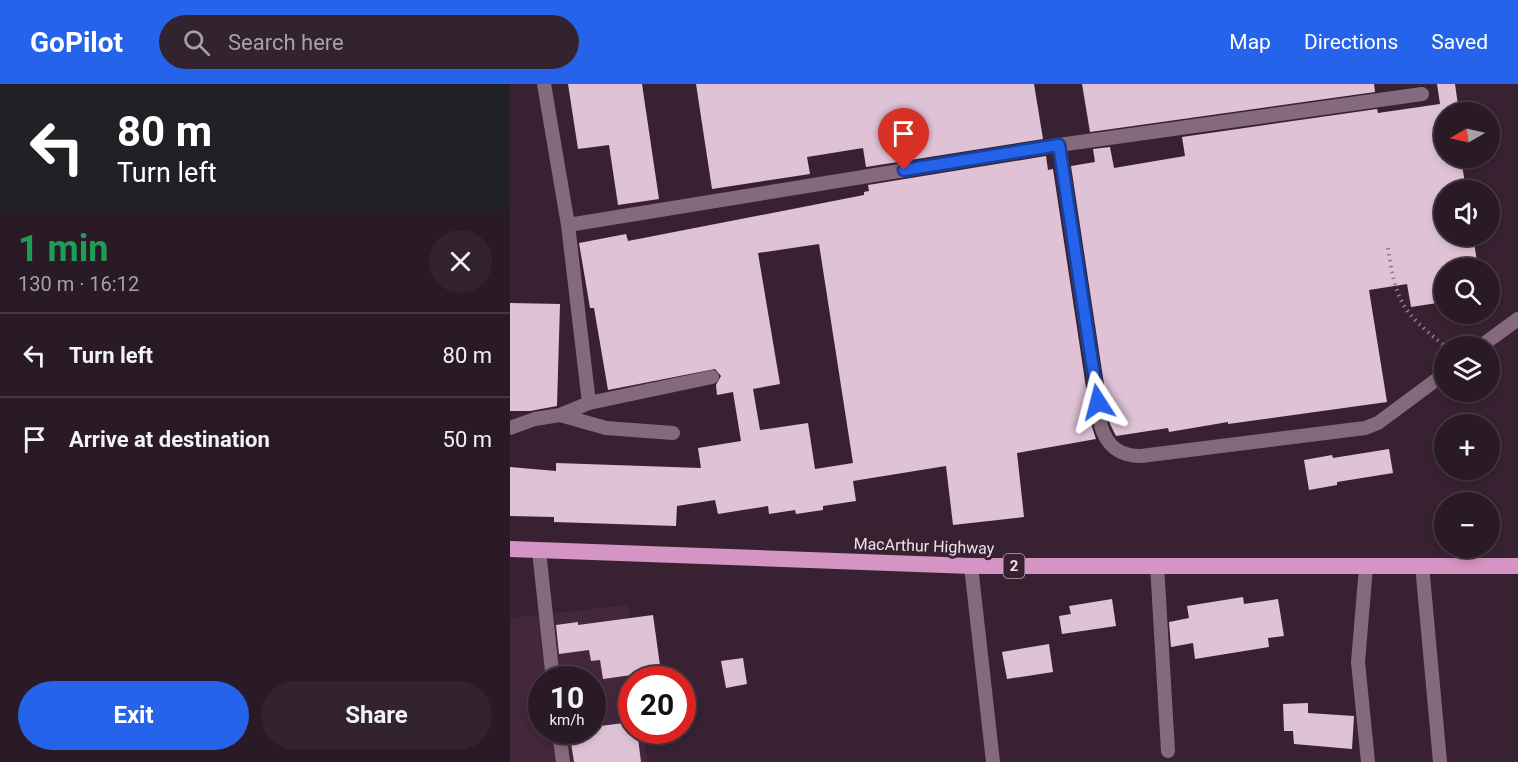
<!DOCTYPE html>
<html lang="en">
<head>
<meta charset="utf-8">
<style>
	:root { --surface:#2a1a26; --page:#32232e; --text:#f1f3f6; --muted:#a5a1a7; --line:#463843; --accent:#2563eb }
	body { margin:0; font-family:Roboto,sans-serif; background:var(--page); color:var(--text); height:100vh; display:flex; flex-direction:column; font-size:22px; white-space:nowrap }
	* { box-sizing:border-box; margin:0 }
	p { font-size:20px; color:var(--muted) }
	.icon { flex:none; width:33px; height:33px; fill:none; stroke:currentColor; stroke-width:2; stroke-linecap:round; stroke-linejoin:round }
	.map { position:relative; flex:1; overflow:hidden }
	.drawer { display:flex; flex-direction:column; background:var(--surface); width:510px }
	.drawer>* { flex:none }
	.hud { background:#202124; color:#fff; overflow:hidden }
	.needle { width:39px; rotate:261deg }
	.controls { position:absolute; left:924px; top:18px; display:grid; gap:12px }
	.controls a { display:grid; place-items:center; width:66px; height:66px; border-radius:50%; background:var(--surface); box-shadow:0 3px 9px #0003,0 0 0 2px var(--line); font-size:30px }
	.speed { position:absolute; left:18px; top:582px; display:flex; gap:12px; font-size:30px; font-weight:700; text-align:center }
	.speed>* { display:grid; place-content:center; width:78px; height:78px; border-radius:50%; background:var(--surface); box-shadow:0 3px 9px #0003,0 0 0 2px var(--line); line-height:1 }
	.speed small { font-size:15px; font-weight:400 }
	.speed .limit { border:9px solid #d22; background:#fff; color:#111 }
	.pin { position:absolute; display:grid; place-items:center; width:51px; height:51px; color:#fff; margin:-62px -26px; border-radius:50% 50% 50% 0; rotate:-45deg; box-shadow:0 0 6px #0007 }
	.pin .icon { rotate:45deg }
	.me { position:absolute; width:66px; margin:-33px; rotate:351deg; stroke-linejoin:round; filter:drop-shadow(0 0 4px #0008) }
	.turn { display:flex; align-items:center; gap:21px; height:126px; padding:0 18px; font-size:27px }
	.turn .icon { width:78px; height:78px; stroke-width:2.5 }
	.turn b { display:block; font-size:42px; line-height:51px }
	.round { display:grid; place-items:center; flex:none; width:63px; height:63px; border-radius:32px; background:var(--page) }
	.overview { display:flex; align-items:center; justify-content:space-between; height:102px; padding:0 18px }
	h1 { font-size:36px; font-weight:700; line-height:45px; color:#1e9e55 }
	.action { display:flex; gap:12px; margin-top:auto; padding:12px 18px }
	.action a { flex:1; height:69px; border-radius:36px; background:var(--accent); color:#fff; font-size:24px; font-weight:700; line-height:69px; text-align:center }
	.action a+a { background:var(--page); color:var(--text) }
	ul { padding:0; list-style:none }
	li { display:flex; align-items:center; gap:18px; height:84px; padding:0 18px; border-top:2px solid var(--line) }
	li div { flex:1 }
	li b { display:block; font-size:22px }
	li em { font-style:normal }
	header { display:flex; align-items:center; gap:36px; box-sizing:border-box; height:84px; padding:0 30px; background:var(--accent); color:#fff }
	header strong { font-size:28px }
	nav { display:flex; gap:33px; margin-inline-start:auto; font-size:21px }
	.search { width:420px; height:54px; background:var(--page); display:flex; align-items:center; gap:15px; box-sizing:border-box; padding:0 21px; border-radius:33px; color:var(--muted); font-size:22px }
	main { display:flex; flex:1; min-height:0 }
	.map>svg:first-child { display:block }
	.built { fill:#43273c; fill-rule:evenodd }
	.building { fill:#dfc2d6; fill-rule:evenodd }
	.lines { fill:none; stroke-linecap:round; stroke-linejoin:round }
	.path { stroke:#927f8d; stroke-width:4; stroke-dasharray:1.5 4.5; stroke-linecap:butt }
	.service { stroke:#856a7d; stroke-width:14 }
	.trunk { stroke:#d595c4; stroke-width:16 }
	.route-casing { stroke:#184099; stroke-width:15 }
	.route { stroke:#2563eb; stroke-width:10 }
	.labels { text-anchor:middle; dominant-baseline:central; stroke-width:6; stroke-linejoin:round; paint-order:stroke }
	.shield { fill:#382232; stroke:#b9a8b4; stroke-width:1.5 }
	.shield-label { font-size:15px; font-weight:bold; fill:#f0e1eb }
	.street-label { font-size:16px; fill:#f0e1eb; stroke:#382232 }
</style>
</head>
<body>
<header>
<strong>GoPilot</strong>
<div class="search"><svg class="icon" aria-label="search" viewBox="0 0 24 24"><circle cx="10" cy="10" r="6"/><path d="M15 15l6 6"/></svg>Search here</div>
<nav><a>Map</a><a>Directions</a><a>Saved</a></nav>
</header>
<main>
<section class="drawer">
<div class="hud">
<div class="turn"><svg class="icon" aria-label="left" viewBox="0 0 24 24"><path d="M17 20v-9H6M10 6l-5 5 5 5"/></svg><div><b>80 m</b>Turn left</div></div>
</div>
<div class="overview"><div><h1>1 min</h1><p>130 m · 16:12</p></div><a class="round"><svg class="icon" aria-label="close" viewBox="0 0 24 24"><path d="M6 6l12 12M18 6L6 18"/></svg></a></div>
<ul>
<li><svg class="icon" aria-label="left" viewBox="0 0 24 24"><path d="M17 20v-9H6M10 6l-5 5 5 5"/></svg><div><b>Turn left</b></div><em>80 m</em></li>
<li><svg class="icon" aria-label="arrive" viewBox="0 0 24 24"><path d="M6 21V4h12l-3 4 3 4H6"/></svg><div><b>Arrive at destination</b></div><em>50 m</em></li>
</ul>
<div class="action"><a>Exit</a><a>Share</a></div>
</section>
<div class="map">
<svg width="1008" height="678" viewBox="0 0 1008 678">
	<rect width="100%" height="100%" fill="#382232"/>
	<path class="built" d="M 118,521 L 127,595 L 122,596 L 122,646 L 134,647 L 137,678 L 0,678 L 0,534 ZM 32,596 L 82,596 L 82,646 L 32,646 Z"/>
	<path class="building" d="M 58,0 L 132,0 L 149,115 L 108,121 L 99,61 L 68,65 Z
		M 186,0 L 524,0 L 533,55 L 356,83 L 353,64 L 297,73 L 300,90 L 202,105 Z
		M 572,0 L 864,0 L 865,8 L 580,48 Z
		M 927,0 L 945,0 L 949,28 L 934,28 L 934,74 L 951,74 L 956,106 L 934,106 L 934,152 L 963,152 L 968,184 L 934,184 L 934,218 L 901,223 L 897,200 L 859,206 L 877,318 L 718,340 L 718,338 L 659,348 L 658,344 L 606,352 L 600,340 L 561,82 L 585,78 L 583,65 L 600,63 L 604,84 L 675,72 L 672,53 L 867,25 L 868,29 L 930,20 Z
		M 536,72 L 538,86 L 543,85 L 582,343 L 586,355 L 507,369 L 514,433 L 443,441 L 436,382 L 343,397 L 346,417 L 313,422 L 313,426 L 286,430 L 285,426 L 259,430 L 258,422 L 208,430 L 205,416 L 167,422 L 166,442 L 44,438 L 44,433 L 0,432 L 0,383 L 46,387 L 46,379 L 191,384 L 188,364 L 231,357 L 223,308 L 207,311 L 206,301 L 211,292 L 205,285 L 98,306 L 84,224 L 80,224 L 69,159 L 116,150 L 118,157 L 354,111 L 354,108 L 359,107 L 358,101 ZM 309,160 L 343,379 L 305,385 L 298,339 L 250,346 L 243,305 L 270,300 L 248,169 Z
		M 0,219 L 50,220 L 47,322 L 20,327 L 0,327 Z
		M 879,365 L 883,389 L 827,398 L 827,401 L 799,406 L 794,376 L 822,371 L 823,374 Z
		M 733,513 L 734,520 L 768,515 L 774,552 L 758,554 L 759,563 L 685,575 L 683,559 L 661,563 L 659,538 L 679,534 L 677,522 Z
		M 602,515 L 606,542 L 552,550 L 549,532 L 561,530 L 559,522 Z
		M 143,531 L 152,596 L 129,596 L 129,590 L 93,595 L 90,576 L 81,577 L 79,566 L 49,570 L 46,541 L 68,538 L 68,541 Z
		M 539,560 L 543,588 L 497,595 L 492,568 Z
		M 233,574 L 237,600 L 216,604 L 211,577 Z
		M 798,619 L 798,629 L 844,632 L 842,665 L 784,660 L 783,647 L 774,647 L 773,620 Z
		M 122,638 L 122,646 L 127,646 L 131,678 L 64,678 L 59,646 L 82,646 L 82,643 Z"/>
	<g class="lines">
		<path class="path" d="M 878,164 C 886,218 892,228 935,262"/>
		<path class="service" d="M 34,0 L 58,141 L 549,61 L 591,342 C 597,362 609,372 631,372 L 855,344 L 868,339 L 934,290
			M 549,61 L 912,10
			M 971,262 L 1008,235
			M 79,319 L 202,293
			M 50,331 L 96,344 L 163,349
			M 0,344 L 25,335 L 50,331 L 79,319 L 58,141
			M 29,467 L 43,596
			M 647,481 L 658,667
			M 912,481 L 930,678
			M 461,482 L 483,678
			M 856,483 L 848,578 L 858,678
			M 49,646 L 53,678"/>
		<path class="trunk" d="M 0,465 L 461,482 L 1008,482"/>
	</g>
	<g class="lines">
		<g class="route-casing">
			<path id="route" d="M 394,86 L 549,61 L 588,318"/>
		</g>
		<use href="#route" class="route"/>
	</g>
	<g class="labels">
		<rect class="shield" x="493.5" y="470" width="21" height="24" rx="4.5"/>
		<g class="shield-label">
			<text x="504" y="482">2</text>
		</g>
		<g class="street-label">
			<text transform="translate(414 462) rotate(2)">MacArthur Highway</text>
		</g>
	</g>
</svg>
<div class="controls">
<a><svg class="needle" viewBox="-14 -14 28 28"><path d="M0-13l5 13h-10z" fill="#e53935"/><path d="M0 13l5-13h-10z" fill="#a5a1a7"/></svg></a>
<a><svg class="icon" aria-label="sound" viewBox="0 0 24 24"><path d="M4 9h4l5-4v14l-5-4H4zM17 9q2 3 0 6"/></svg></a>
<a><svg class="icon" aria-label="search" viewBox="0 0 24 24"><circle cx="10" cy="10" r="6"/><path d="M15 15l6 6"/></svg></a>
<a><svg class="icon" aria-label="layers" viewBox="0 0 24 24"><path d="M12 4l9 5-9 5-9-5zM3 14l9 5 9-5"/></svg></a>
<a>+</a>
<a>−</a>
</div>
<div class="speed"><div>10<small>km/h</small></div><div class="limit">20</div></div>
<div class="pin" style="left:394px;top:86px;background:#d93025"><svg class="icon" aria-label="arrive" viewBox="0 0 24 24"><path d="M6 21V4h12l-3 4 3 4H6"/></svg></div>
<svg class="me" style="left:588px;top:318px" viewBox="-20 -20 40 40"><path d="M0-17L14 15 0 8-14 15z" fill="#2563eb" stroke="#fff" stroke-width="4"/></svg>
</div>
</main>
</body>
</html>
